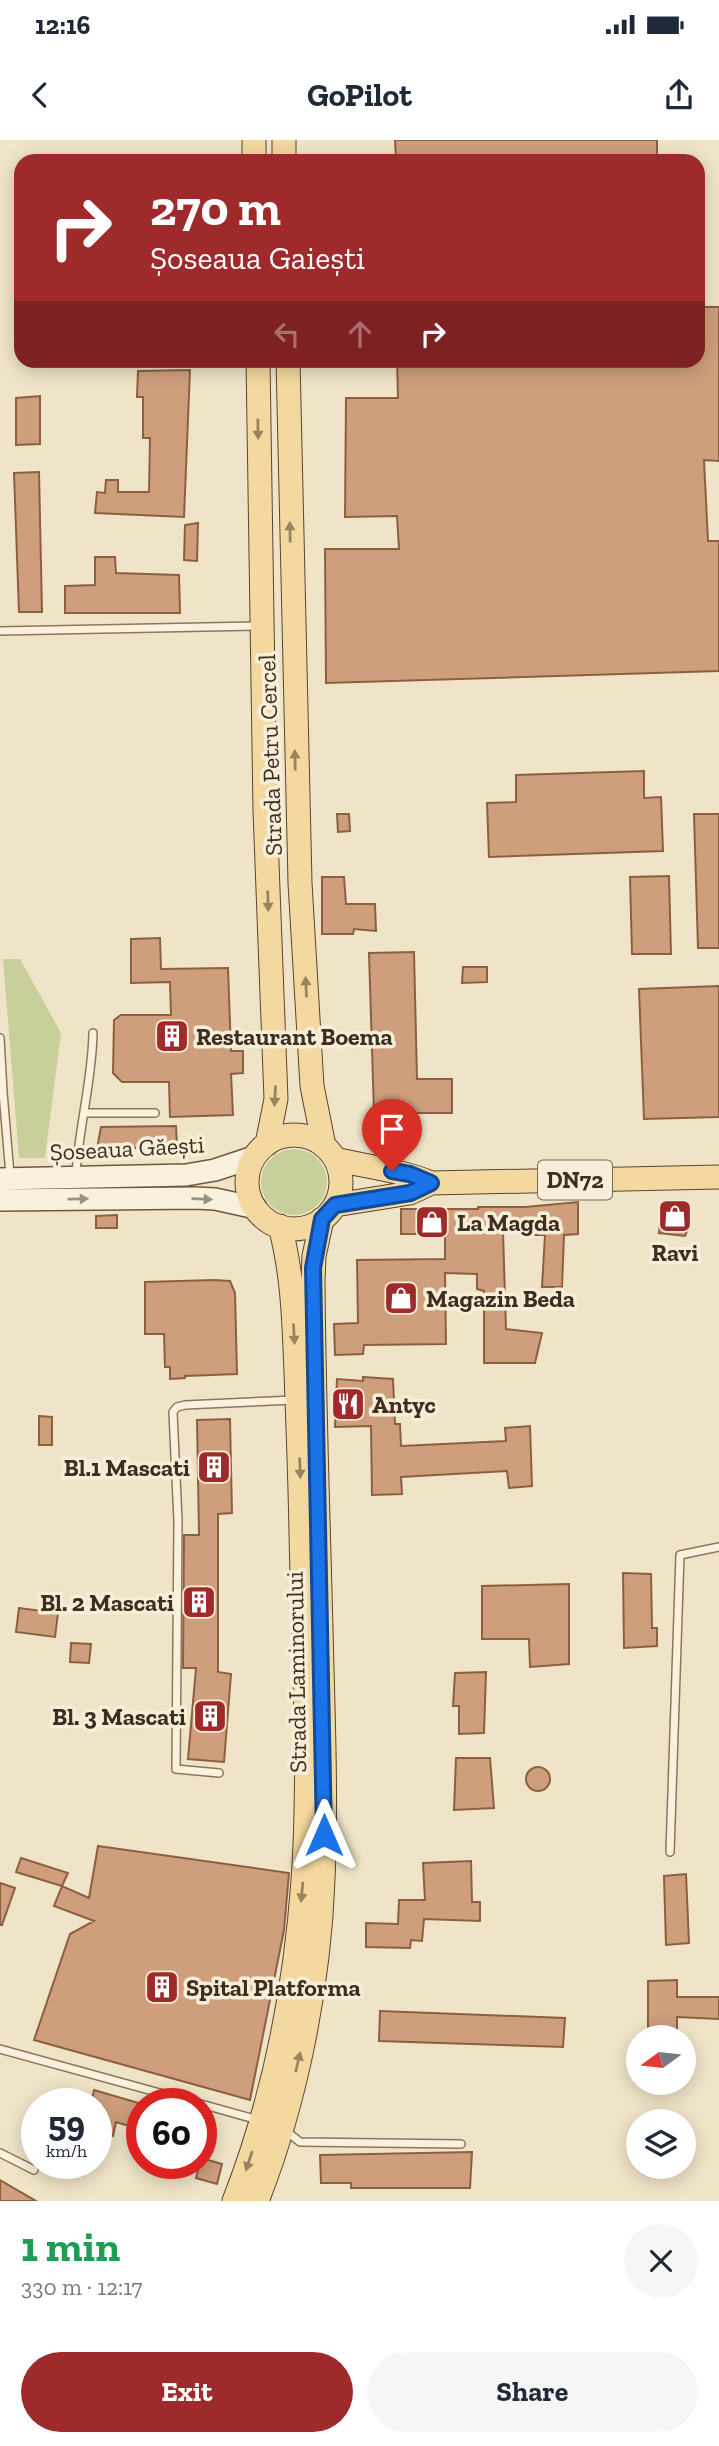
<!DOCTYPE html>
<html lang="en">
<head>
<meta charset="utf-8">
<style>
	:root { --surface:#fff; --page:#f6f6f7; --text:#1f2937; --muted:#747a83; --accent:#9e2a2b }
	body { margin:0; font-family:"Zilla Slab",serif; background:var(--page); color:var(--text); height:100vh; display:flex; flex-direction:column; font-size:26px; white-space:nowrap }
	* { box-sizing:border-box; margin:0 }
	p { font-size:23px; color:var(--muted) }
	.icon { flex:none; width:38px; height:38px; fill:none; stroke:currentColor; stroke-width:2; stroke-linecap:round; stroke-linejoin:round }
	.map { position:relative; height:2061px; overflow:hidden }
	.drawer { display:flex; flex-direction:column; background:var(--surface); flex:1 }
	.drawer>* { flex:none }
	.hud { position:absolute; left:14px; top:14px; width:691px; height:214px; border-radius:21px; box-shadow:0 4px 18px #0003; background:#9e2a2b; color:#fff; overflow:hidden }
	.needle { width:46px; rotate:255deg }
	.buttons { position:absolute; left:626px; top:1885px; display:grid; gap:14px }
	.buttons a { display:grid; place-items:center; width:70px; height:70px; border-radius:50%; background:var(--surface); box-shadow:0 4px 18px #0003; font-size:35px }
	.speed { position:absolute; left:21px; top:1948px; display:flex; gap:14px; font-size:35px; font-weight:700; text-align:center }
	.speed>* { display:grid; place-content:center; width:91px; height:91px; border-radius:50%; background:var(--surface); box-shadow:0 4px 18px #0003; line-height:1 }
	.speed small { font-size:18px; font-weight:400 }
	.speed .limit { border:10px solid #d22; background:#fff; color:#111 }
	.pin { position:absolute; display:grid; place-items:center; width:60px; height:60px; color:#fff; margin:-72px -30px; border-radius:50% 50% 50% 0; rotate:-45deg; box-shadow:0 0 7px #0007 }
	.pin .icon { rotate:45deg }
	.me { position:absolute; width:77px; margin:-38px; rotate:0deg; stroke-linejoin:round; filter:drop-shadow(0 0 5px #0008) }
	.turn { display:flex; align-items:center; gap:24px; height:147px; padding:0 21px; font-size:32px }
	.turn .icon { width:91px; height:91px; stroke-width:2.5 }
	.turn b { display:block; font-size:49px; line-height:60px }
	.lanes { display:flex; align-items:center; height:66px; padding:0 21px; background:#0003; justify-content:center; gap:35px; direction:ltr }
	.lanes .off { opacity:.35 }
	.round { display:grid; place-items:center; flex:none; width:74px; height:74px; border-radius:37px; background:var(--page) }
	.headline { display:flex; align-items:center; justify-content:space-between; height:119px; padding:0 21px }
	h1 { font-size:42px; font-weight:800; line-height:52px; color:#1e9e55 }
	.action { display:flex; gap:14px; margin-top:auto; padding:14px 21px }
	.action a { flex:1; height:80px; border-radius:42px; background:var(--accent); color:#fff; font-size:28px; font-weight:800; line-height:80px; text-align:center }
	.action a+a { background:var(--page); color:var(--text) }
	.status { display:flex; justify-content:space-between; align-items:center; height:49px; padding:0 35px; background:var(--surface); direction:ltr }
	.status svg { height:19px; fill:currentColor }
	header { display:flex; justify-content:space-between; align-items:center; height:91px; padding:0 21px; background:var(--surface); font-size:32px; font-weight:800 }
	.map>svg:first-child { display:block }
	.green { fill:#c9cf9b }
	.building { fill:#cf9f7d; stroke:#8d5f41; stroke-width:2 }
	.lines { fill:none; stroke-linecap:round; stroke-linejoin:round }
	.lane-casing { stroke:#8d765c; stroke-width:10 }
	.secondary-casing { stroke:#6f573f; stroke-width:24 }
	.primary-casing { stroke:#5b4430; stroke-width:25 }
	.lane { stroke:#faf1dc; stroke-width:7 }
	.secondary { stroke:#faf1dc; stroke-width:21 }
	.primary { stroke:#f3d9a0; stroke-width:23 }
	.oneway { fill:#988460 }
	.oneway2 { fill:#9c907e }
	.route-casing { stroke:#114b97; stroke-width:18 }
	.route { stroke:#1a73e8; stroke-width:12 }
	.labels { text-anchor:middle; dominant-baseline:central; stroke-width:7; stroke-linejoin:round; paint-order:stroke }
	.shield { fill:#f7eed8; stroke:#756857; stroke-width:2 }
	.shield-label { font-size:23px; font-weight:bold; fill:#3d2e20 }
	.street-label { font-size:24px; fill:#3d2e20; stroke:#f7eed8 }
	.poi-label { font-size:24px; font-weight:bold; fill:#3d2e20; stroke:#f7eed8; text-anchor:start }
</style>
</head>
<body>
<div class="status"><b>12:16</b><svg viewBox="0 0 49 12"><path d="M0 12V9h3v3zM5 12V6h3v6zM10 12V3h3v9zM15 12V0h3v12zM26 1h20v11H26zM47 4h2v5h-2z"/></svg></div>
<header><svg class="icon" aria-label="back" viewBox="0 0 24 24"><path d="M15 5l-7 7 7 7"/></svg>GoPilot<svg class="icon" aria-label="share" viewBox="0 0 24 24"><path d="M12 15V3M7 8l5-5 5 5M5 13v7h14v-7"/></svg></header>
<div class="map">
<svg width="719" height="2061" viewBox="0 0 719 2061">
	<rect width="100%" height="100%" fill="#f0e4c8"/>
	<path class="green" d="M 3,819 L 20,819 L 61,893 L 45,1018 L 19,1018 Z
		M261 1042a33 33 0 1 1 66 0a33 33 0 1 1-66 0Z"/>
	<path class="building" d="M 395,0 L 657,0 L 657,21 L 396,21 Z
		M 698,167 L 719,167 L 719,321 L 704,320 L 708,401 L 719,401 L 719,531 L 326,543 L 325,409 L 399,409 L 397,376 L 345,377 L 346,258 L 398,258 L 397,220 L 698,220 Z
		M 190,230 L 184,377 L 95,373 L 97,352 L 105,353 L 106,340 L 118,340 L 118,352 L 149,352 L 150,298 L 143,298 L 143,257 L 137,257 L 138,231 Z
		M 40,256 L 40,304 L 16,305 L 16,258 Z
		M 39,332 L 42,472 L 19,472 L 14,333 Z
		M 198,383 L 197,421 L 184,420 L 185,385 Z
		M 95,417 L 115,417 L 116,433 L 179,435 L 180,473 L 65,473 L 65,446 L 95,445 Z
		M 644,631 L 644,658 L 661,657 L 663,711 L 489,717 L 487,663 L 516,662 L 516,635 Z
		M 337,674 L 349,674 L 350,691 L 338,692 Z
		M 694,674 L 719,674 L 719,808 L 698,808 Z
		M 669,736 L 671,814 L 632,814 L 630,737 Z
		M 322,737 L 344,737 L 346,764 L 375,764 L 376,791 L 354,789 L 353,794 L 322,794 Z
		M 160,798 L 161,829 L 228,828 L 231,911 L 243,911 L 243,933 L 231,934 L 233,975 L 170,977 L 169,942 L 122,942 L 113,933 L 114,880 L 121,875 L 171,875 L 170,842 L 131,843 L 131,799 Z
		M 414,812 L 417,939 L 452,939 L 452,973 L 374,973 L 369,813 Z
		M 463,827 L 487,827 L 487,842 L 462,843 Z
		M 719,846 L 719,977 L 644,979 L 639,849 Z
		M 176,986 L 177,1007 L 97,1009 L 101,987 Z
		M 578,1062 L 578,1094 L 564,1095 L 562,1147 L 542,1147 L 545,1095 L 526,1095 L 526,1091 L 503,1091 L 506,1189 L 542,1193 L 535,1223 L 484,1223 L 484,1151 L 477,1149 L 477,1134 L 445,1133 L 446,1204 L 364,1205 L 363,1214 L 335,1215 L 334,1184 L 358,1183 L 357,1120 L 445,1119 L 445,1094 L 401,1094 L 401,1069 L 478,1069 L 478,1067 L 525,1067 Z
		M 689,1067 L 689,1086 L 685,1096 L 659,1093 L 662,1069 Z
		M 117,1075 L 117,1088 L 96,1088 L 96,1076 Z
		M 214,1140 L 230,1141 L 235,1153 L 237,1234 L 185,1236 L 185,1238 L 170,1239 L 170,1227 L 165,1227 L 164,1194 L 145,1194 L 145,1142 Z
		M 363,1237 L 393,1239 L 395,1284 L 400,1284 L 401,1306 L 506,1301 L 505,1288 L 530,1286 L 532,1346 L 509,1348 L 507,1331 L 401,1337 L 402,1354 L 372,1355 L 371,1286 L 335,1287 L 337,1239 L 363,1241 Z
		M 39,1276 L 52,1277 L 52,1305 L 39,1305 Z
		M 230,1279 L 232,1373 L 218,1374 L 218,1532 L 231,1534 L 224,1622 L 188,1619 L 196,1528 L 183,1528 L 184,1395 L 199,1395 L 197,1280 Z
		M 623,1433 L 651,1434 L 652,1488 L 657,1488 L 657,1506 L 624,1508 Z
		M 569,1444 L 569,1524 L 530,1527 L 529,1499 L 482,1499 L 482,1446 Z
		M 19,1468 L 58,1473 L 55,1497 L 16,1492 Z
		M 71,1503 L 91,1504 L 89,1523 L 70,1522 Z
		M 486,1532 L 484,1593 L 459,1594 L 459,1566 L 453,1566 L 455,1533 Z
		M 456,1618 L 490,1618 L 494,1668 L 454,1670 Z
		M526 1639a12 12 0 1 1 24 0a12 12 0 1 1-24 0Z
		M 98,1706 L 289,1733 L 284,1790 L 250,1960 L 34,1900 L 70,1794 L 94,1781 L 54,1766 L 62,1746 L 89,1758 Z
		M 21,1718 L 68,1733 L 62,1746 L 16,1732 Z
		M 471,1721 L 472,1762 L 480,1762 L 480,1781 L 424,1779 L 422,1801 L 411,1800 L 410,1808 L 366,1807 L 366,1783 L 398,1784 L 399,1760 L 425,1760 L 423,1723 Z
		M 686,1734 L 689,1803 L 666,1805 L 664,1736 Z
		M 0,1743 L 15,1748 L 2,1785 L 0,1785 Z
		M 677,1840 L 677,1857 L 719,1857 L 719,1879 L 677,1877 L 677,1897 L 648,1897 L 648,1841 Z
		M 380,1871 L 565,1878 L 563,1907 L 379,1901 Z
		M 94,1950 L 142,1964 L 142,1990 L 116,1982 L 113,1996 L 96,1991 L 96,1964 L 91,1964 Z
		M 472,2012 L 470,2048 L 351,2048 L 351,2043 L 321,2043 L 320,2015 Z
		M 201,2018 L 222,2024 L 217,2044 L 196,2038 Z
		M 0,2040 L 36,2061 L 0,2061 Z"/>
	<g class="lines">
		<g class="lane-casing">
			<path id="lane" d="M 0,491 L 257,486
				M 0,898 L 3,952
				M 0,953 L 3,952 L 10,1035
				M 85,973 L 155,973
				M 76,1034 C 79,986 92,942 93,893
				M 219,1633 L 176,1629 L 178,1381 L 173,1272 L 177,1267 L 185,1265 L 294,1260
				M 670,1712 L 680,1415 L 719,1407
				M 0,1909 L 200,1964
				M 201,1964 L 258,1980
				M 286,1991 L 300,2002 L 461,2004
				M 0,2013 L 34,2030"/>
		</g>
		<g class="secondary-casing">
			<path id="secondary" d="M 0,1039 L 186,1035 L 215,1030 L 254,1017
				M 0,1060 L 196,1058 L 215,1059 L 256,1068"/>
		</g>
		<g class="primary-casing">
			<path id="primary" d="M 254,0 L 254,21
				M 284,0 L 284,21
				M 258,220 L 265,671 L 276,959 L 267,1004
				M 288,220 L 300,743 L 312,946 L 324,1006
				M247 1042a47 47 0 1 1 94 0a47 47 0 1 1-94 0Z
				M 335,1019 C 367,1027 401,1030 431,1043
				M 335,1065 L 410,1053 L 431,1043 L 719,1037
				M 234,2061 C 274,1959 295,1850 303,1741 C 311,1627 303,1506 301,1392 C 300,1339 298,1286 296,1233 C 294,1183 293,1135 280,1086
				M 257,2061 C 296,1962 319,1846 323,1740 C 326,1670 324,1599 322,1528 C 319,1399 314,1270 313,1141 L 314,1116 L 322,1079"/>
		</g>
		<use href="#lane" class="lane"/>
		<use href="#secondary" class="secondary"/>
		<use href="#primary" class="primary"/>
	</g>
	<defs><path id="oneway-solid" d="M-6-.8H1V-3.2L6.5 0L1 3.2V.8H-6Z" transform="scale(1.75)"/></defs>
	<g class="oneway">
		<use href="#oneway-solid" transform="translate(258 289) rotate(89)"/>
		<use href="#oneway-solid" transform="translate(290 392) rotate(-91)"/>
		<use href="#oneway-solid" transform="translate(295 620) rotate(-91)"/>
		<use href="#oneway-solid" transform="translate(268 761) rotate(88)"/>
		<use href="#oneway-solid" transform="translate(306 847) rotate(-93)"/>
		<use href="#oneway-solid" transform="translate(275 956) rotate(93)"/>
		<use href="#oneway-solid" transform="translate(294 1194) rotate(87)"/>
		<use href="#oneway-solid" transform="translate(300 1328) rotate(88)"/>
		<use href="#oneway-solid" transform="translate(302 1752) rotate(95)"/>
		<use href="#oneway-solid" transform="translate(298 1922) rotate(-77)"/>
		<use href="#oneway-solid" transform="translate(249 2021) rotate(108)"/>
	</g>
	<g class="oneway2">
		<use href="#oneway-solid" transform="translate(78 1059) rotate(-1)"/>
		<use href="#oneway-solid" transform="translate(202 1059) rotate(2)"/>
	</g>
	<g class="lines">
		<g class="route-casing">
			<path id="route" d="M 324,1695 L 313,1128 L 322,1079 L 335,1065 L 410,1053 L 431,1043 L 410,1034 L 392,1031"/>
		</g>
		<use href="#route" class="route"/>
	</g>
	<defs>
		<g id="building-square" transform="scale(1.75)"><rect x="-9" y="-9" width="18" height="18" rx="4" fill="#9e2a2b" stroke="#f7eed8"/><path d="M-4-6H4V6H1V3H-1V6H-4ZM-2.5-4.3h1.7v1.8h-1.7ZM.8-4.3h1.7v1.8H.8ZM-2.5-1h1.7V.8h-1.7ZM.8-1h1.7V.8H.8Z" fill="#fff"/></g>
		<g id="shop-square" transform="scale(1.75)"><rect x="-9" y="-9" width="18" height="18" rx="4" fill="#9e2a2b" stroke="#f7eed8"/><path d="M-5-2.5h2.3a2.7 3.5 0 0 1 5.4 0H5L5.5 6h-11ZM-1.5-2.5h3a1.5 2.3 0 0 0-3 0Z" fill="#fff"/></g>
		<g id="restaurant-square" transform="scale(1.75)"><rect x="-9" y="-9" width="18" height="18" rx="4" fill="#9e2a2b" stroke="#f7eed8"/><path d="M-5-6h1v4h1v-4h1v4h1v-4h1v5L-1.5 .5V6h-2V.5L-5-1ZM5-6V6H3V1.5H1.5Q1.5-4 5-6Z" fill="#fff"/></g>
	</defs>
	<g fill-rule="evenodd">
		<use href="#building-square" x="172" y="896"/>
		<use href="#shop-square" x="675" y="1076"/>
		<use href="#shop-square" x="432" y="1082"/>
		<use href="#shop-square" x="401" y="1158"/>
		<use href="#restaurant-square" x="348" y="1264"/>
		<use href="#building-square" x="214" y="1327"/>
		<use href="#building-square" x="199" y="1462"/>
		<use href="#building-square" x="210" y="1576"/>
		<use href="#building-square" x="162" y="1847"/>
	</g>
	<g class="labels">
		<rect class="shield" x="538" y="1020.5" width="74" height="39" rx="5"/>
		<g class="shield-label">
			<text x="575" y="1040">DN72</text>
		</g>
		<g class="street-label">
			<text transform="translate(270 615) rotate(-92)">Strada Petru Cercel</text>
			<text transform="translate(127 1008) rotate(-3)">Șoseaua Găești</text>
			<text transform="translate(296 1532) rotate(-91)">Strada Laminorului</text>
		</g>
		<g class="poi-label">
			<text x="196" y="896">Restaurant Boema</text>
			<text x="457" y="1082">La Magda</text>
			<text x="675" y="1112" text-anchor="middle">Ravi</text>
			<text x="426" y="1158">Magazin Beda</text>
			<text x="372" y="1264">Antyc</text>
			<text x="190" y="1327" text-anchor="end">Bl.1 Mascati</text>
			<text x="174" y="1462" text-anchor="end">Bl. 2 Mascati</text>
			<text x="186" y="1576" text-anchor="end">Bl. 3 Mascati</text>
			<text x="186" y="1847">Spital Platforma</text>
		</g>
	</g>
</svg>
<div class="buttons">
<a><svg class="needle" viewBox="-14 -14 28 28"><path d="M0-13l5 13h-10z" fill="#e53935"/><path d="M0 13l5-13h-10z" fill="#747a83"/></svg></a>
<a><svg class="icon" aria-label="layers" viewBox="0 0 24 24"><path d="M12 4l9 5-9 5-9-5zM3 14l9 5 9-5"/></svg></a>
</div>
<div class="speed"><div>59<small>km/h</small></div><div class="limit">60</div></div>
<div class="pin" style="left:392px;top:1031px;background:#d93025"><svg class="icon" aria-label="arrive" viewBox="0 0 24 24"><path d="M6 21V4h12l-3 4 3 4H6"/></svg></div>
<svg class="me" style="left:324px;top:1695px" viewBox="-20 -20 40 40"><path d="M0-17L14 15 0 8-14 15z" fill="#1a73e8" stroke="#fff" stroke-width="4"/></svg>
<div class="hud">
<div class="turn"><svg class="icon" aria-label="right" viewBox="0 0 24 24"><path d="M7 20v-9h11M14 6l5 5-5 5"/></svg><div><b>270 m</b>Șoseaua Gaiești</div></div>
<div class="lanes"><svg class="icon off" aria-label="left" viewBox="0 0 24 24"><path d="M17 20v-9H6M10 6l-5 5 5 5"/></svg><svg class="icon off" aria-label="ahead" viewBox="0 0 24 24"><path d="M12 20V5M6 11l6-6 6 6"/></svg><svg class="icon" aria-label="right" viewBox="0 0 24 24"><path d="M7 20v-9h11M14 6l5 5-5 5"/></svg></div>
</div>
</div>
<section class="drawer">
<div class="headline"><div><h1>1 min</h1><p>330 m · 12:17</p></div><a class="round"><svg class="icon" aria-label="close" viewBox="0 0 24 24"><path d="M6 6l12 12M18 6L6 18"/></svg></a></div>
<div class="action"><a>Exit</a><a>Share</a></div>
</section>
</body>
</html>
